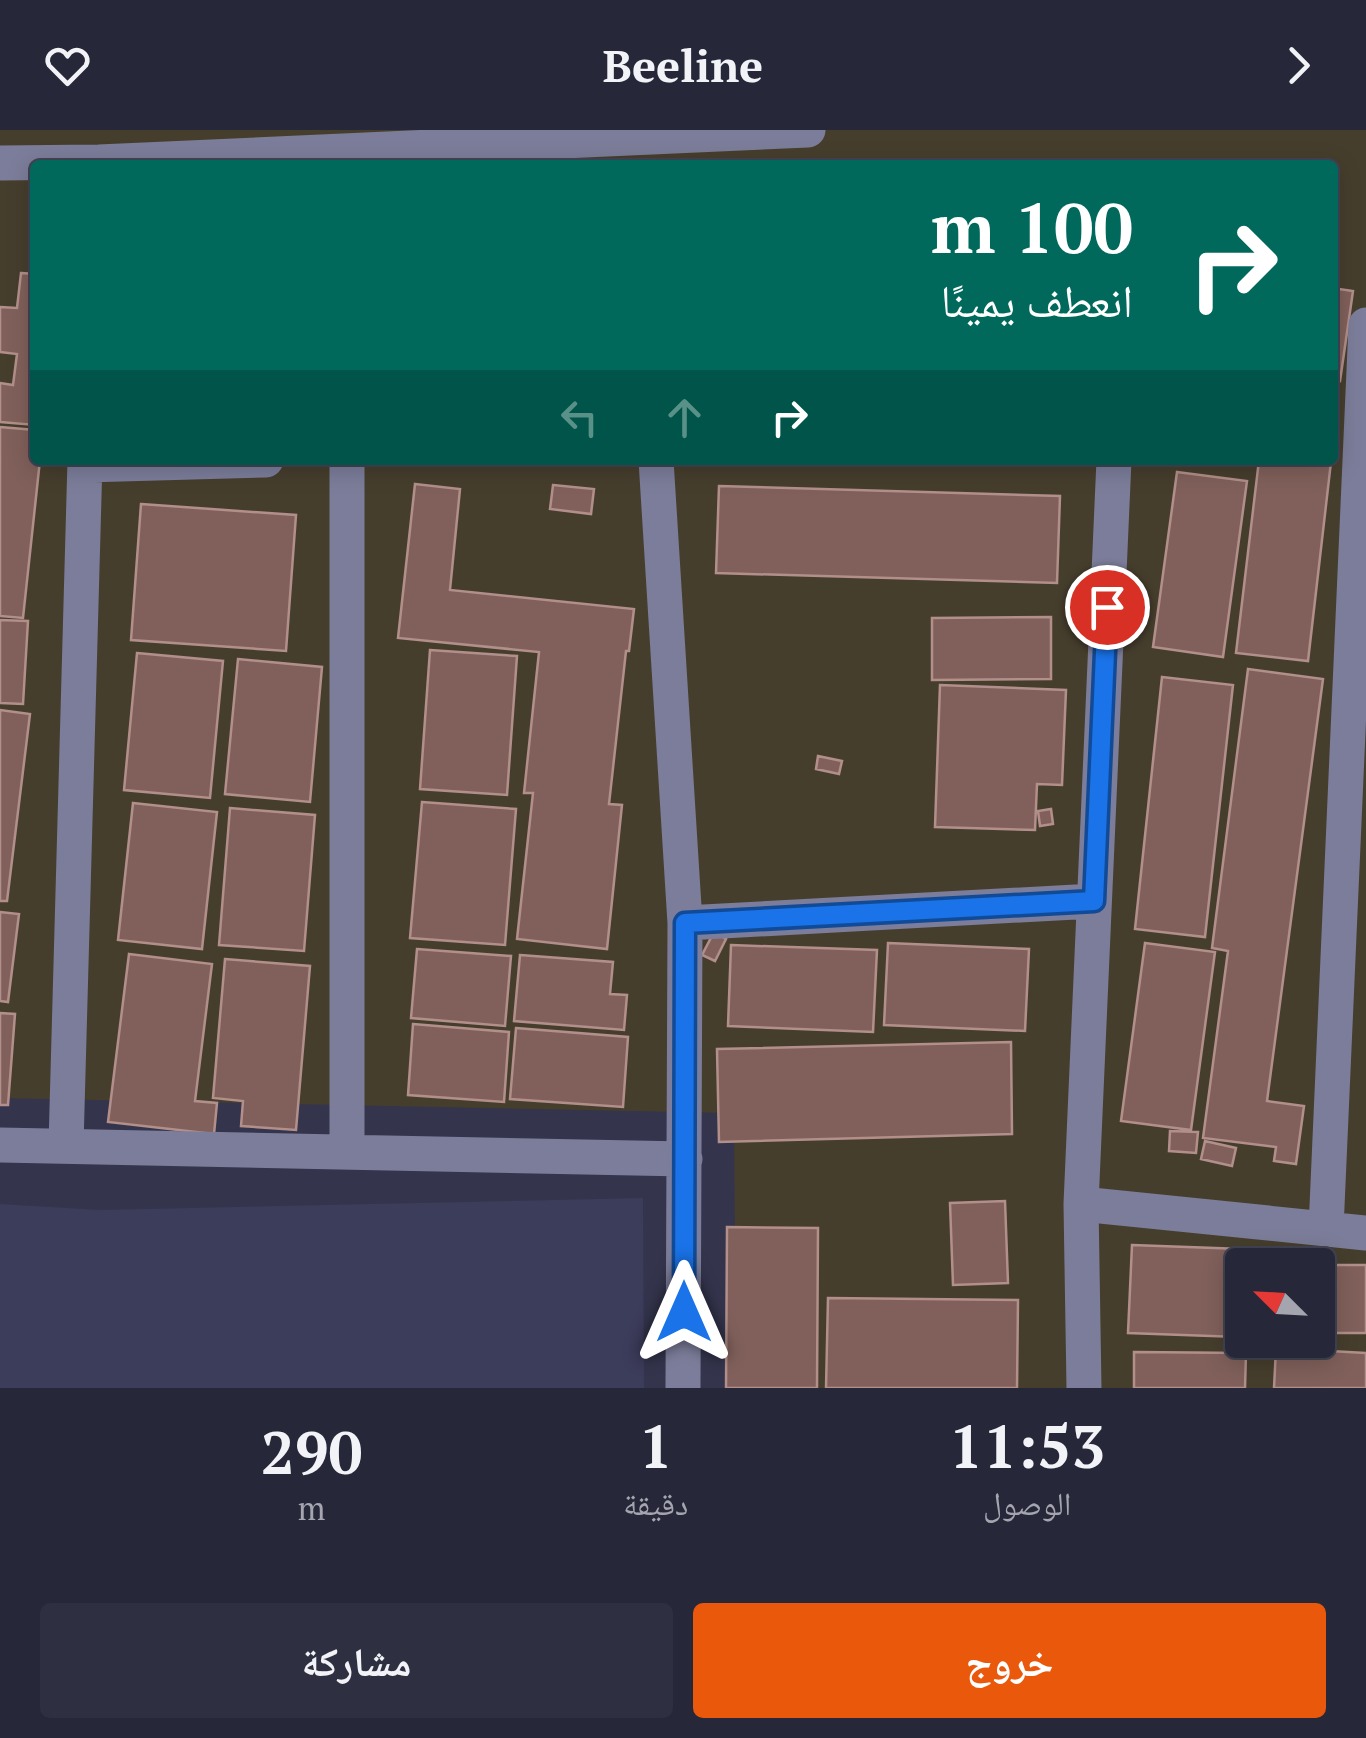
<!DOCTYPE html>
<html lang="ar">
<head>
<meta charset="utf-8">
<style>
	:root { --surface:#27273a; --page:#2f2f42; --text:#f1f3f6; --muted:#a4a5af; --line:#434454; --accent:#ea580c }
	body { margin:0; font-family:"PT Serif","Noto Naskh Arabic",serif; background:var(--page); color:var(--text); direction:rtl; height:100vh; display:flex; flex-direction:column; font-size:38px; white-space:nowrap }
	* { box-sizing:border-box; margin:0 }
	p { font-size:32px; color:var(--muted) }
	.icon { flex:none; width:55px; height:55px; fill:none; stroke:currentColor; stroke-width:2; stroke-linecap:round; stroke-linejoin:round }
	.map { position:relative; height:1258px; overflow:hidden; direction:ltr }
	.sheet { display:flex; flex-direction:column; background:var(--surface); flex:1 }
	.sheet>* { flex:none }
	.top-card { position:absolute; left:30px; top:30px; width:1308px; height:305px; border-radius:10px; box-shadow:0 5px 25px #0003,0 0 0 2px var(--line); direction:rtl; background:#00695c; color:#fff; overflow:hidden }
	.needle { width:65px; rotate:294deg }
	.buttons { position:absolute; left:1225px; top:1118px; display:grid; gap:20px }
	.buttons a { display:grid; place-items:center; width:110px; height:110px; border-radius:10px; background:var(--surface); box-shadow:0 5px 25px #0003,0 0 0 2px var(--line); font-size:50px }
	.pin { position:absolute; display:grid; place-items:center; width:85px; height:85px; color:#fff; margin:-42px; border:5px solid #fff; border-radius:50%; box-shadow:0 2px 10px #0007 }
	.me { position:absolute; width:110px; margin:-55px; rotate:0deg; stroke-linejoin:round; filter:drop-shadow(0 0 8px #0008) }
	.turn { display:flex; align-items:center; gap:35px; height:210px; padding:0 40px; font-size:45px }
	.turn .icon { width:130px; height:130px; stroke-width:2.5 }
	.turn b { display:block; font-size:70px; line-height:85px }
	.lanes { display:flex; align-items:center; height:95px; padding:0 40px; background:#0003; justify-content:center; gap:50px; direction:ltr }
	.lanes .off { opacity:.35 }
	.eta { display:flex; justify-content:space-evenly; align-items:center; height:170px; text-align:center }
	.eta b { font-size:60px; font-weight:700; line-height:70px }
	.button { display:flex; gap:20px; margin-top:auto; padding:20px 40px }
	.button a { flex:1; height:115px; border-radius:10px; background:var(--accent); color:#fff; font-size:40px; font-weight:700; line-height:115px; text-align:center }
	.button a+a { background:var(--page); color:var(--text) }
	header { display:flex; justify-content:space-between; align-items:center; height:130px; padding:0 40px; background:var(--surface); font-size:45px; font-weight:700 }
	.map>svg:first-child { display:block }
	.commercial { fill:#463e2d; fill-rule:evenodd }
	.built { fill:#3c3c5b }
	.building { fill:#81605b; stroke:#b28f8a; stroke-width:2.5 }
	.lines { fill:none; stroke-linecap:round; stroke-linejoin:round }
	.minor { stroke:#7c7d9a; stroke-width:35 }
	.route-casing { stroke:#114b97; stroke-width:25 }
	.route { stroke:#1a73e8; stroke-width:18 }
</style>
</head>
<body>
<header><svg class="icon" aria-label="forward" viewBox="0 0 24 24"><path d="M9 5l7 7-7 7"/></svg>Beeline<svg class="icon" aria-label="heart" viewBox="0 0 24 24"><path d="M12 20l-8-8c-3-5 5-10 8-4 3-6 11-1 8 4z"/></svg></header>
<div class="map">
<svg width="1366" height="1258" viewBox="0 0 1366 1258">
	<rect width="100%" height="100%" fill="#34344d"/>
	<path class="commercial" d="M 0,0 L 1366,0 L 1366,1258 L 736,1258 L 734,983 L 0,968 ZM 35,35 L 1332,35 L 1332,330 L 35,330 ZM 1242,1135 L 1318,1135 L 1318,1210 L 1242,1210 Z"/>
	<path class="built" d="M 643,1068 L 644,1258 L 0,1258 L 0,1074 L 100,1080 Z"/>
	<path class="building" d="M 1186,32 L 1254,35 L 1186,35 Z
		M 21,143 L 35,144 L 35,295 L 0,292 L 0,253 L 13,255 L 17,224 L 0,222 L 0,177 L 17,178 Z
		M 1332,158 L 1353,161 L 1340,251 L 1332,250 Z
		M 0,297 L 35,300 L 35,330 L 40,330 L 23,488 L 0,486 Z
		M 1259,330 L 1331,332 L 1308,531 L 1236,523 Z
		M 1177,342 L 1247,351 L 1223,527 L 1153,517 Z
		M 415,354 L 460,359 L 450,460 L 634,479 L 629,521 L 626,521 L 609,674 L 622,675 L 607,819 L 517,809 L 533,663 L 524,663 L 539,522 L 398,508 Z
		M 553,355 L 594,359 L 591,384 L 550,379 Z
		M 719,356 L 1060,366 L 1057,453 L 716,443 Z
		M 141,374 L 296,385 L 286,521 L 131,510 Z
		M 1051,487 L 1051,549 L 932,550 L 932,488 Z
		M 0,490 L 28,491 L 23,574 L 0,573 Z
		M 430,520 L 517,526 L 507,665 L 420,659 Z
		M 137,523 L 223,531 L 210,668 L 124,660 Z
		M 238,529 L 322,537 L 310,672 L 225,664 Z
		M 1248,539 L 1323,549 L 1267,971 L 1304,976 L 1296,1034 L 1274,1031 L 1276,1017 L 1203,1008 L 1228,821 L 1212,818 Z
		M 1162,547 L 1233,555 L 1205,807 L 1135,799 Z
		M 940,555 L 1066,560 L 1062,655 L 1037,654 L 1035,700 L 935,697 Z
		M 0,580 L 30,584 L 7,771 L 0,771 Z
		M 818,626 L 842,631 L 839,644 L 816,639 Z
		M 422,672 L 516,679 L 505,815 L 410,808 Z
		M 133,673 L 217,682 L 202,819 L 118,810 Z
		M 230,678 L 315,685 L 304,821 L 219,815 Z
		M 1051,679 L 1053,694 L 1040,696 L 1038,681 Z
		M 0,782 L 19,784 L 8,872 L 0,871 Z
		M 714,802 L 726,809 L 715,831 L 702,825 Z
		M 888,813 L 1029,819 L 1025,901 L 884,895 Z
		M 1145,813 L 1215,822 L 1191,1000 L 1121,991 Z
		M 731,815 L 877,820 L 873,902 L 728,896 Z
		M 417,819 L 511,826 L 505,896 L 411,888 Z
		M 129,824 L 212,834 L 195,971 L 217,973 L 214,1004 L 108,992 Z
		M 520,825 L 613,832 L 610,864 L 627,865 L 624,900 L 514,891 Z
		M 225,829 L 310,836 L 296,1000 L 241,996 L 243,971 L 213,968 Z
		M 0,883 L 15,884 L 8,975 L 0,975 Z
		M 413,894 L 509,902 L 504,972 L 408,965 Z
		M 516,898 L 628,907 L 623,977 L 510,969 Z
		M 1011,912 L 1012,1004 L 719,1012 L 717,919 Z
		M 1170,1001 L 1198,1002 L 1196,1023 L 1169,1021 Z
		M 1205,1011 L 1236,1018 L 1232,1036 L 1201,1029 Z
		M 1005,1071 L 1008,1153 L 953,1155 L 950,1073 Z
		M 727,1097 L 818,1098 L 817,1258 L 726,1258 Z
		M 1132,1115 L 1242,1119 L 1238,1207 L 1128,1203 Z
		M 1318,1135 L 1366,1135 L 1366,1203 L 1318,1203 Z
		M 828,1168 L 1018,1170 L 1017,1258 L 826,1258 Z
		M 1276,1218 L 1366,1223 L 1366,1258 L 1274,1258 Z
		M 1134,1222 L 1246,1223 L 1245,1258 L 1134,1258 Z"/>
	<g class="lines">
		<path class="minor" d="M 0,33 L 99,32 L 808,0
			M 656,330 L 685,793 L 683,1258
			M 85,335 L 266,330
			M 685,793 L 1094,771
			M 0,1015 L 685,1029
			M 66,1015 L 85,330
			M 347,1022 L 347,330
			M 1081,1074 L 1366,1103
			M 1326,1099 L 1366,195
			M 1084,1258 L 1081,1074 L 1114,330"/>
	</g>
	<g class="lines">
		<g class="route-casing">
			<path id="route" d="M 684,1182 L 685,793 L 1094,771 L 1107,477"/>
		</g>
		<use href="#route" class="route"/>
	</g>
</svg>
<div class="buttons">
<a><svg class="needle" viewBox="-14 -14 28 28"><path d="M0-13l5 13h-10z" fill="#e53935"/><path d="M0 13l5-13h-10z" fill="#a4a5af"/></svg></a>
</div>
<div class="pin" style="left:1107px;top:477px;background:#d93025"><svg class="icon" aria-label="arrive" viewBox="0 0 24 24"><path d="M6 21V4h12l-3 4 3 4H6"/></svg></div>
<svg class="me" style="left:684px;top:1182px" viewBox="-20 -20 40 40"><path d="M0-17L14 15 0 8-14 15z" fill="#1a73e8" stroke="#fff" stroke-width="4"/></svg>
<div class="top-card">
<div class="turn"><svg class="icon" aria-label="right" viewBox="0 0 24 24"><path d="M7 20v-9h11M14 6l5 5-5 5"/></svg><div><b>100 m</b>انعطف يمينًا</div></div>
<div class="lanes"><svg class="icon off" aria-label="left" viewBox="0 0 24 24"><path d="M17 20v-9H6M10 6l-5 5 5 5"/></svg><svg class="icon off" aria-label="ahead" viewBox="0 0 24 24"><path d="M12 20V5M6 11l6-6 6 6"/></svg><svg class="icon" aria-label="right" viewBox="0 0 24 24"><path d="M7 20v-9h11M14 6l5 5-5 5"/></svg></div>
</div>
</div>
<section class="sheet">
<div class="eta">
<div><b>11:53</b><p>الوصول</p></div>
<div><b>1</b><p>دقيقة</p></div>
<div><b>290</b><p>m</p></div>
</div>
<div class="button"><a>خروج</a><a>مشاركة</a></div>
</section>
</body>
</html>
